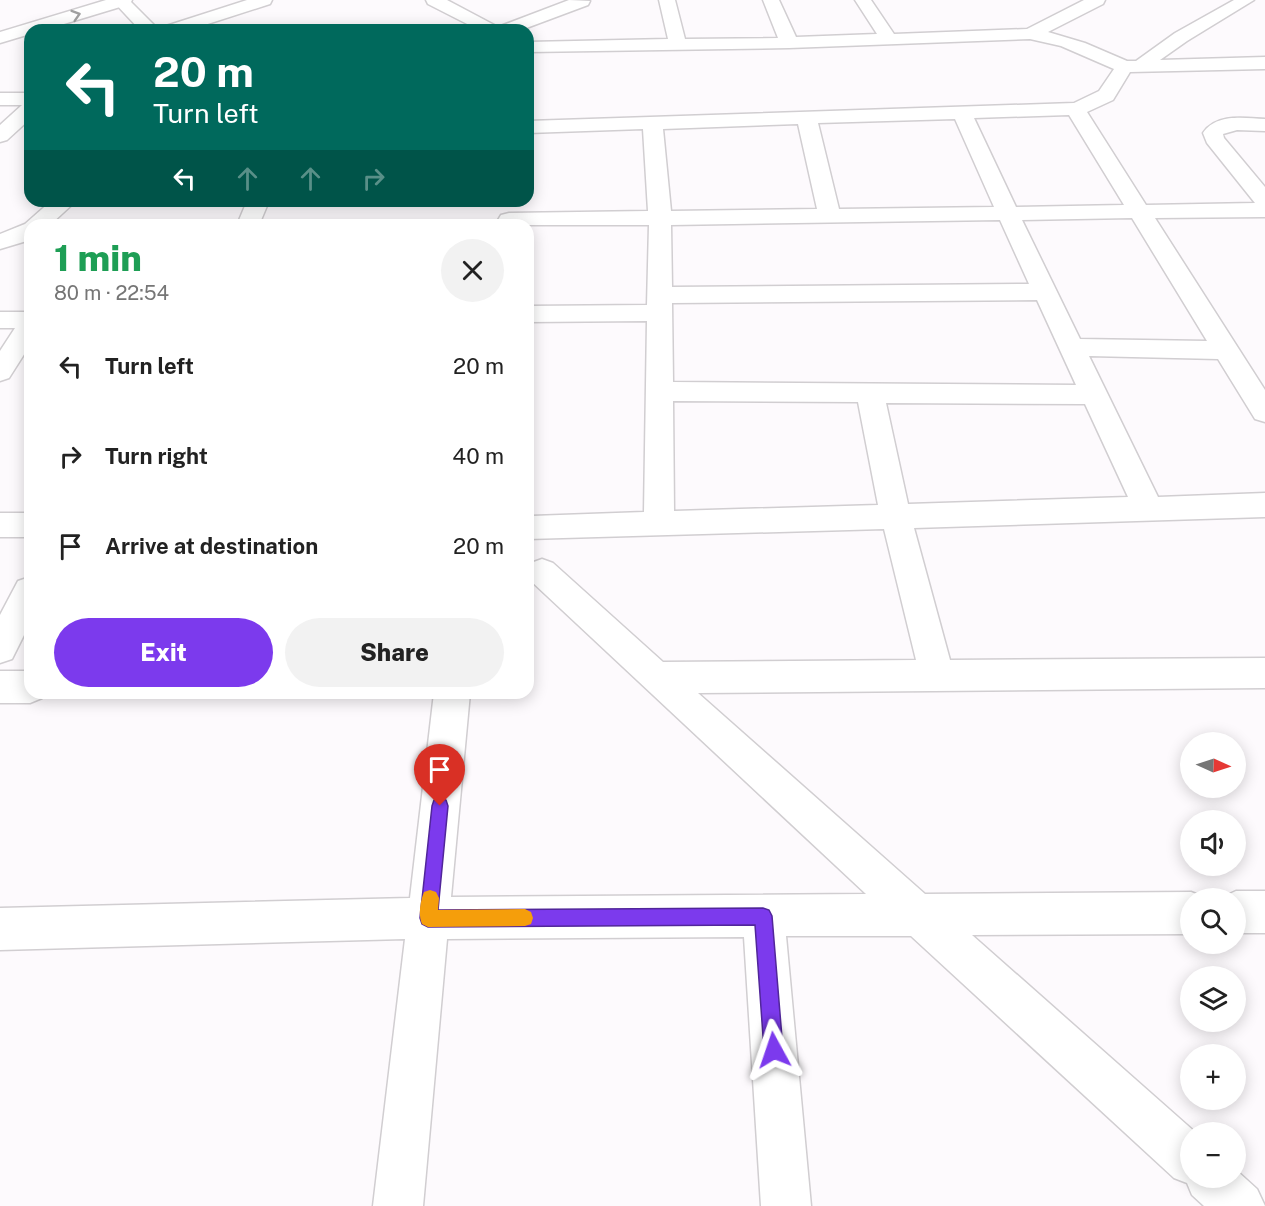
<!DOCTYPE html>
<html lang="en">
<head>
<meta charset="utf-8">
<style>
	:root { --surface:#fff; --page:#f2f2f2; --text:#222; --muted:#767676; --accent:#7c3aed }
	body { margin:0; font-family:"Public Sans",sans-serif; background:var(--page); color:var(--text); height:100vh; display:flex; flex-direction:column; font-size:22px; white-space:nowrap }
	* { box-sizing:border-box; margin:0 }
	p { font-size:20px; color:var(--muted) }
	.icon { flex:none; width:33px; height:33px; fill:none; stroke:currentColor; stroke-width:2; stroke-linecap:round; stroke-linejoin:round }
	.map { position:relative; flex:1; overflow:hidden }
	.sheet { position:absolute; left:24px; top:219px; width:510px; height:480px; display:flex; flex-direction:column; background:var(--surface); border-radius:18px; box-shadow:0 3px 15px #0003 }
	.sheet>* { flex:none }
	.hud { position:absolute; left:24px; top:24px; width:510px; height:183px; border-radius:18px; box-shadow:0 3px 15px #0003; background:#00695c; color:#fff; overflow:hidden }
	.needle { width:39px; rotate:93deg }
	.fabs { position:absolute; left:1180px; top:732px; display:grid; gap:12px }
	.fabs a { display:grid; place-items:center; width:66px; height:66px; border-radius:50%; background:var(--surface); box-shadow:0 3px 15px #0003; font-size:30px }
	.pin { position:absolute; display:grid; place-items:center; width:51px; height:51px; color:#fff; margin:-62px -26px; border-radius:50% 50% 50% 0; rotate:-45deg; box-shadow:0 0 6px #0007 }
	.pin .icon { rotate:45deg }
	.me { position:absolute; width:66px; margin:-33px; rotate:355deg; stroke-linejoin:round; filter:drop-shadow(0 0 4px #0008) }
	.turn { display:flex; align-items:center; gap:21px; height:126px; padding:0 30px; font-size:27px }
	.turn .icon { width:78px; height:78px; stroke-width:2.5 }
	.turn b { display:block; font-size:42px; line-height:51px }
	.lanes { display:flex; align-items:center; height:57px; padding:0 30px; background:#0003; justify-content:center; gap:30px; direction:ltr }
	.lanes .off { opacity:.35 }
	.round { display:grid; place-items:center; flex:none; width:63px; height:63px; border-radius:32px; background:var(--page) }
	.headline { display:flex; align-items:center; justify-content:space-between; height:102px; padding:0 30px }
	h1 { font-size:36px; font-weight:800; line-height:45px; color:#1e9e55 }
	.cta { display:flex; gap:12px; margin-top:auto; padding:12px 30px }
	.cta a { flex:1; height:69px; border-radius:36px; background:var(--accent); color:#fff; font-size:24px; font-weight:800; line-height:69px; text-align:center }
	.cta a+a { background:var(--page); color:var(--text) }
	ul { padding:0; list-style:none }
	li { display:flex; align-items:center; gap:18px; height:90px; padding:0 30px }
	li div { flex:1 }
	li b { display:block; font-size:22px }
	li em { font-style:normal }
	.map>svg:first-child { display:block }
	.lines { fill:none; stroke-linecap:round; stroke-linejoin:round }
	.minor-casing { stroke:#d1ced1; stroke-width:3 }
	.tertiary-casing { stroke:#d1ced1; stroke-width:3 }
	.minor { fill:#fff; fill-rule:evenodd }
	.tertiary { fill:#fff; fill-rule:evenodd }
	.oneway { stroke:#a0a0a0 }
	.route { fill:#7c3aed; stroke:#51269a; stroke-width:1.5 }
	.slow { fill:#f59e0b }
</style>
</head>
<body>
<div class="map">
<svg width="1265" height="1206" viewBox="0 0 1265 1206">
	<rect width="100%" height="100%" fill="#fdfafd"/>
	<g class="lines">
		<g class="minor-casing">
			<path id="minor" d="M 112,0 L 129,0 L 159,30 L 140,30 Z
				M 247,0 L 272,0 L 270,4 L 189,30 L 163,30 L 166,26 Z
				M 426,0 L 447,0 L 498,27 L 569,0 L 590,1 L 588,5 L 521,30 L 479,30 L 428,4 Z
				M 659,0 L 675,0 L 685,39 L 778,38 L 763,0 L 779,0 L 796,37 L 877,34 L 855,0 L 871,0 L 894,34 L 1027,29 L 1084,0 L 1105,0 L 1103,4 L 1048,32 L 1085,43 L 1127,61 L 1136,61 L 1175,33 L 1234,0 L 1254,0 L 1187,41 L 1160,60 L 1265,57 L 1265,69 L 1130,72 L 1113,100 L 1087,112 L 1146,205 L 1255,203 L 1207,143 L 1203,133 C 1216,113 1244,118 1265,119 L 1265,131 L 1237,130 L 1223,134 L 1224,138 L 1265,187 L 1265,217 L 1155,218 L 1265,390 L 1265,422 L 1255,419 L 1218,359 L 1089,356 L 1158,497 L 1265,493 L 1265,517 L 914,528 L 950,660 L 1265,658 L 1265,688 L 698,693 L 925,894 L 1191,892 L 1206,898 L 1191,898 L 1191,934 L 972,935 L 1195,1132 L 1191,1132 L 1191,1178 L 1236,1178 L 1236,1170 L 1257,1189 L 1265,1206 L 1204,1206 L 1192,1195 L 1187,1183 L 1174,1178 L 911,936 L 786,936 L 811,1206 L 761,1206 L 744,937 L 447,939 L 423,1206 L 373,1206 L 405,939 L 0,950 L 0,908 L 410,898 L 434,693 L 470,693 L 451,897 L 866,894 L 531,581 L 528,576 L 531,563 L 542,559 L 553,563 L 663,662 L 916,660 L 884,529 L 528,539 L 528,517 L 532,516 L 644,512 L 647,321 L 528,322 L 528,306 L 647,305 L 649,225 L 502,225 L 498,220 L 501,215 L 509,213 L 648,211 L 643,129 L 528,133 L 528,121 L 1074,103 L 1099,91 L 1114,69 L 1061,46 L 1030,39 L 789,48 L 528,52 L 528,42 L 668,39 ZM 1069,115 L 1124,205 L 1016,207 L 974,118 ZM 955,119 L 994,207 L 839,209 L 818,123 ZM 798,124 L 817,209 L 671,211 L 663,129 ZM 1132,218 L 1207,341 L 1080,339 L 1022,220 ZM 1000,220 L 1029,284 L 672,287 L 671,225 ZM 1037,300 L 1076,385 L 673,382 L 672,303 ZM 673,401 L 858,402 L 878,505 L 674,511 ZM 886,403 L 1085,404 L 1128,497 L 908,504 Z
				M 0,93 L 30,93 L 30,119 L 7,140 L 0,142 L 0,125 L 22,105 L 0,105 Z
				M 51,201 L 76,201 L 50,225 L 30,225 L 30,240 L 0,249 L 0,234 L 25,224 Z
				M 247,201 L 269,201 L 259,225 L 237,225 Z
				M 0,312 L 30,312 L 30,345 L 9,378 L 0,381 L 0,351 L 15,328 L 0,328 Z
				M 0,513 L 30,513 L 30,537 L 0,537 Z
				M 30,577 L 30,623 L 12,659 L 0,663 L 0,615 L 18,581 Z
				M 0,671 L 30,671 L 30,693 L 45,693 L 42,698 L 30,703 L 0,703 Z
				M 1236,891 L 1265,891 L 1265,933 L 1236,933 L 1236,898 L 1221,898 Z"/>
		</g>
		<g class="tertiary-casing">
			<path id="tertiary" d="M 106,0 L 132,0 L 130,4 L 44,30 L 30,30 L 30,34 L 0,43 L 0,32 Z"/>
		</g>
		<use href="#minor" class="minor"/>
		<use href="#tertiary" class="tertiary"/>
	</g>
	<defs><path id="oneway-chevron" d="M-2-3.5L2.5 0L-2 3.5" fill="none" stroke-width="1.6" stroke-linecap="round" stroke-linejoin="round" transform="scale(1.5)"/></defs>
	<use class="oneway" href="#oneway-chevron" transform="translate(76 15) rotate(-17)"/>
	<path class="route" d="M 440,798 L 446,800 L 448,806 L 438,910 L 763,908 L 769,910 L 772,916 L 783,1050 L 780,1057 L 774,1059 L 767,1057 L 764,1050 L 755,925 L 428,927 L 422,924 L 420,918 L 432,806 L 434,800 Z"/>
	<path class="slow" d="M 430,890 L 436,892 L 439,898 L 438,910 L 525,909 L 531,912 L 533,918 L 531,924 L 525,926 L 428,927 L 422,924 C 418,915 420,902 424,892 Z"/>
</svg>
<div class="fabs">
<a><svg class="needle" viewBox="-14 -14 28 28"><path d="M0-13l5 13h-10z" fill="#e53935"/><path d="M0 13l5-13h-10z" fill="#767676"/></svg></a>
<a><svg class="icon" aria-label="sound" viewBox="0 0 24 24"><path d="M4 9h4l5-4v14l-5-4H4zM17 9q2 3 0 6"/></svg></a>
<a><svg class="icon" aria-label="search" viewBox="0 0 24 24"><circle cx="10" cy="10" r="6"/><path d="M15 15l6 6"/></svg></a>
<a><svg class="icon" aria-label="layers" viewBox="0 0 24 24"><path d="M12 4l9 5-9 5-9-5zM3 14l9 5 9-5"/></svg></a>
<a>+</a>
<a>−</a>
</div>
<div class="pin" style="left:440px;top:806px;background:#d93025"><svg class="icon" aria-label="arrive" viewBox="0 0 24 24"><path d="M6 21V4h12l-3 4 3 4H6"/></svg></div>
<svg class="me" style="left:774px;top:1050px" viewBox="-20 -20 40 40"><path d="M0-17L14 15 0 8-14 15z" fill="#7c3aed" stroke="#fff" stroke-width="4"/></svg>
<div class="hud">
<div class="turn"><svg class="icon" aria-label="left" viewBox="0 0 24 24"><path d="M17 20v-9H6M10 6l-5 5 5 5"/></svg><div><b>20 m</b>Turn left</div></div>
<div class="lanes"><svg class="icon" aria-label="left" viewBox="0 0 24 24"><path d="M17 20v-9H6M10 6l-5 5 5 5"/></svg><svg class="icon off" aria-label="ahead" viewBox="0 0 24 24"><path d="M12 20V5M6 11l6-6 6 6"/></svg><svg class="icon off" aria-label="ahead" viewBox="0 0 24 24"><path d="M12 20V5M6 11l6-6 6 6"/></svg><svg class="icon off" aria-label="right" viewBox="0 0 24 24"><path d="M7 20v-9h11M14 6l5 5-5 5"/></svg></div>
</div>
<section class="sheet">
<div class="headline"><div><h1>1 min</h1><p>80 m · 22:54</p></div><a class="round"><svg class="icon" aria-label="close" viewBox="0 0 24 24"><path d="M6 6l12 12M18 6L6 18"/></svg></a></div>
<ul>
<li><svg class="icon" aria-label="left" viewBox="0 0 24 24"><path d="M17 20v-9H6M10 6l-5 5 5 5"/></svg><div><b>Turn left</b></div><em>20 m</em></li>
<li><svg class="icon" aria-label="right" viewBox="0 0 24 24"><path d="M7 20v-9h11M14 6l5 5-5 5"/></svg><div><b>Turn right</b></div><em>40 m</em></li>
<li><svg class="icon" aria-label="arrive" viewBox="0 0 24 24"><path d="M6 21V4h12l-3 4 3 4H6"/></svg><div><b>Arrive at destination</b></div><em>20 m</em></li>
</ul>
<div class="cta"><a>Exit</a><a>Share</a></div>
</section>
</div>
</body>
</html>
